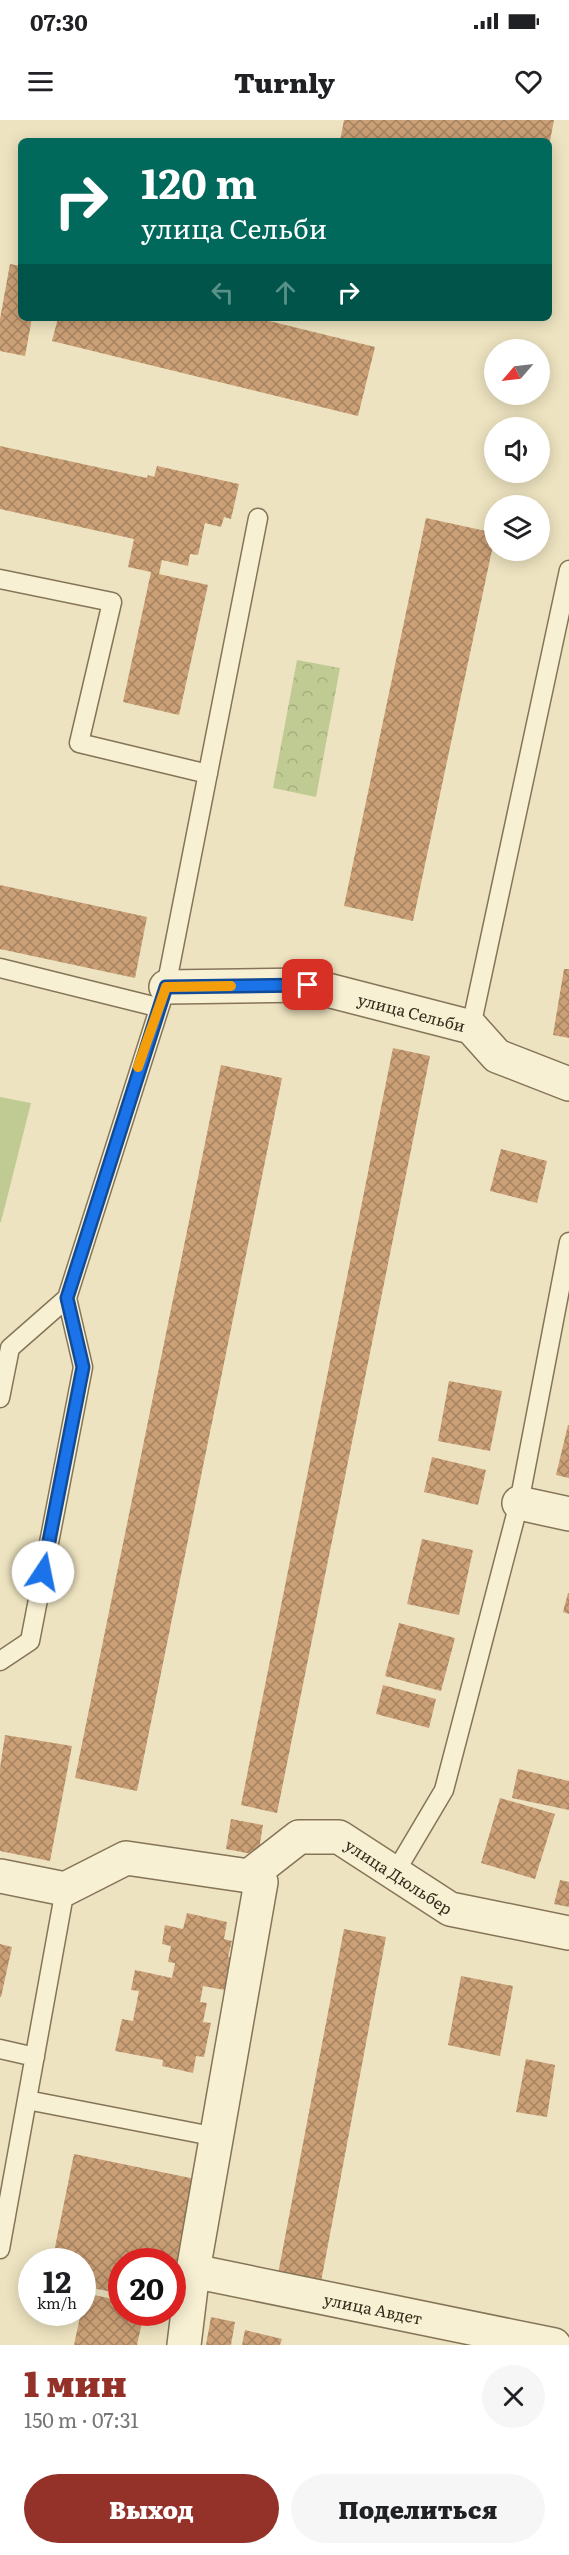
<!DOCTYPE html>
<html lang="ru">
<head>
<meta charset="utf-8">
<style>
	:root { --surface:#fff; --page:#f6f6f6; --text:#202124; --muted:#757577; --accent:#943129 }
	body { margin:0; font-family:Literata,serif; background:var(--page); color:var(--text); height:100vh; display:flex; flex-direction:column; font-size:22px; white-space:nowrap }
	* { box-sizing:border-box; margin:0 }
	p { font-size:20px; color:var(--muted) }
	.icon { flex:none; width:33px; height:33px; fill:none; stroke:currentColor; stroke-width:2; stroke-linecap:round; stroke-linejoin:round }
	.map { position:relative; height:2225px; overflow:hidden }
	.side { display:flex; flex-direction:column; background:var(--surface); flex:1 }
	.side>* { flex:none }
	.hud { position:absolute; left:18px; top:18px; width:534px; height:183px; border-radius:9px; box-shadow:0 3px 15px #0003; background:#00695c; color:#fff; overflow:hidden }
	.needle { width:39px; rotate:242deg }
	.tools { position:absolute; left:484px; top:219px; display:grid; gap:12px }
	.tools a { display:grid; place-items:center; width:66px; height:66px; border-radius:50%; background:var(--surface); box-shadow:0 3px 15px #0003; font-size:30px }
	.speed { position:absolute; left:18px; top:2128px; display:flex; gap:12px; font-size:30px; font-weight:700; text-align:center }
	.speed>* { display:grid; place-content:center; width:78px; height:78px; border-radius:50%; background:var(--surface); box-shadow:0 3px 15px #0003; line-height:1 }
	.speed small { font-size:15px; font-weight:400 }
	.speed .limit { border:9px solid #d22; background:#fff; color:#111 }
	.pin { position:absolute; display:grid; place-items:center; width:51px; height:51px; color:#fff; margin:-26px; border-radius:12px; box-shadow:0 3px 9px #0006 }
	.me { position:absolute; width:66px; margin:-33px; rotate:11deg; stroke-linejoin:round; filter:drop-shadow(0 0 4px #0008) }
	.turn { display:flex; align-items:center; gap:21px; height:126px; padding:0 24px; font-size:27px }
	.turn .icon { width:78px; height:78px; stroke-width:2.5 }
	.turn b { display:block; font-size:42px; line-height:51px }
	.lanes { display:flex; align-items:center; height:57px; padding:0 24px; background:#0003; justify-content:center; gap:30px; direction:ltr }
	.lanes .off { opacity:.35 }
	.round { display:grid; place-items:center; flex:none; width:63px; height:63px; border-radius:32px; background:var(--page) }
	.summary { display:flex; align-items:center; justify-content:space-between; height:102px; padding:0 24px }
	h1 { font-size:36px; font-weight:800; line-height:45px; color:var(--accent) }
	.cta { display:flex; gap:12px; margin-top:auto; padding:12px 24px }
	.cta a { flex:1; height:69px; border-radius:36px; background:var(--accent); color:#fff; font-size:24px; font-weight:800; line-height:69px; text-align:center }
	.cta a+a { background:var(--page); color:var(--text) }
	.status { display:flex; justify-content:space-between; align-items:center; height:42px; padding:0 30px; background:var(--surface); direction:ltr }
	.status svg { height:16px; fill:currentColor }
	header { display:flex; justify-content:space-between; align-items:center; height:78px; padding:0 24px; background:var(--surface); font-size:27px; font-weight:800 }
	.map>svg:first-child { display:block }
	.park { fill:url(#park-crowns) }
	.pitch { fill:#c0cb94 }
	.building { fill:url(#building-cross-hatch) }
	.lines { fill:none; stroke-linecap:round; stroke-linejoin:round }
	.lane-casing { stroke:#867458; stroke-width:21 }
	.street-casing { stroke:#867458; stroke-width:36 }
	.lane { stroke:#f8f0d3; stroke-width:18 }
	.street { stroke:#f8f0d3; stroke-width:33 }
	.route-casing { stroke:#114b97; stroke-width:15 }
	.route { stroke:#1a73e8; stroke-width:10 }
	.slow { stroke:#f59e0b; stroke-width:10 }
	.labels { text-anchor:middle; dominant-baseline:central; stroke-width:5; stroke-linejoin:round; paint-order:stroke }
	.street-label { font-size:16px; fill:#362b1d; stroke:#f5edcf }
</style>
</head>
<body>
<div class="status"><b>07:30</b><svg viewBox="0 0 49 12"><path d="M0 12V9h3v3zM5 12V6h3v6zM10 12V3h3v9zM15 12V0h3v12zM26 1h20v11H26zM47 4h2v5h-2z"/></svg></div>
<header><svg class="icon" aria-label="menu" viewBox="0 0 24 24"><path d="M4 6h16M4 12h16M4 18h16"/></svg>Turnly<svg class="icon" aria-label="heart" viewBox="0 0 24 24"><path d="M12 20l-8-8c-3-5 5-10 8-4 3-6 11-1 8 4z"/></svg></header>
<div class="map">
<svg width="569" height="2225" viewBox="0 0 569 2225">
	<defs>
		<pattern id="park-crowns" width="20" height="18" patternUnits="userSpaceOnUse" patternTransform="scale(1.5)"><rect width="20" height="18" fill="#c0cb94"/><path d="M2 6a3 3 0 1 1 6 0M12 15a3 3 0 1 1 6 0" fill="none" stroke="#a6ae7f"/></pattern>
		<pattern id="building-cross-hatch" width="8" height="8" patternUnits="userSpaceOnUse" patternTransform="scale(1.5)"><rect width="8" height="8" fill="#cba076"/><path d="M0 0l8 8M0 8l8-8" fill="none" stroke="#a68360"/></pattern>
	</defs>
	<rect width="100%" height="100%" fill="#ede3c0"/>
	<path class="park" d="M 297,540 L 340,548 L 316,677 L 273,668 Z"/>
	<path class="pitch" d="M 0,977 L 31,983 L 1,1102 L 0,1102 Z"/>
	<path class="building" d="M 344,0 L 554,0 L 550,21 L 340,21 Z
		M 10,144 L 21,146 L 21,198 L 32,198 L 25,236 L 0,231 L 0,199 Z
		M 58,198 L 257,198 L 375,227 L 358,296 L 52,221 Z
		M 0,326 L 147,358 L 148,355 L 154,357 L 157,346 L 239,364 L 231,399 L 224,397 L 221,407 L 205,403 L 198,435 L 190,434 L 188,446 L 162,440 L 159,454 L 208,465 L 179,595 L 123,582 L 151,452 L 128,447 L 134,419 L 0,389 Z
		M 426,398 L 495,413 L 495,416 L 413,801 L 344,786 Z
		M 0,765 L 147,797 L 135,858 L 0,829 Z
		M 564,849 L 569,849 L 569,918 L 553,915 Z
		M 393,928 L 430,936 L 277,1693 L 241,1685 Z
		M 221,945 L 282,958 L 137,1671 L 75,1658 Z
		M 501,1029 L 547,1041 L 537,1083 L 490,1071 Z
		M 449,1261 L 502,1271 L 490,1331 L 438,1321 Z
		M 568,1305 L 569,1305 L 569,1358 L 556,1355 Z
		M 432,1337 L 486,1350 L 478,1385 L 424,1372 Z
		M 422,1419 L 473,1430 L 459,1495 L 407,1484 Z
		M 568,1473 L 569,1473 L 569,1494 L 563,1492 Z
		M 399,1503 L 455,1518 L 441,1571 L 385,1556 Z
		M 383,1565 L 436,1579 L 429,1608 L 376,1594 Z
		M 5,1615 L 72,1626 L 50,1741 L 0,1731 L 0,1648 Z
		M 518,1649 L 569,1661 L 569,1690 L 512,1678 Z
		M 500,1678 L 555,1694 L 535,1759 L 481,1743 Z
		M 231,1699 L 263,1705 L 258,1735 L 226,1729 Z
		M 560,1760 L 569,1762 L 569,1787 L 554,1784 Z
		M 187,1793 L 227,1802 L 224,1819 L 232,1821 L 228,1837 L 245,1840 L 230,1871 L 203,1866 L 200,1882 L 207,1883 L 203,1902 L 211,1903 L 204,1937 L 196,1936 L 193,1953 L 162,1946 L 163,1940 L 115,1931 L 122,1899 L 133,1901 L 139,1871 L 131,1870 L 135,1850 L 172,1858 L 175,1843 L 168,1842 L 171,1826 L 162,1824 L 165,1805 L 183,1809 Z
		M 344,1809 L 386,1817 L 321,2162 L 278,2154 Z
		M 0,1824 L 12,1827 L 1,1877 L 0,1877 Z
		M 461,1856 L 513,1866 L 500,1936 L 448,1925 Z
		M 526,1939 L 555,1945 L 547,1997 L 516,1992 Z
		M 74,2034 L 205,2061 L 172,2184 L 172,2142 L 122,2142 L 122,2174 L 82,2166 L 82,2142 L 52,2142 Z
		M 85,2173 L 122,2181 L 122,2193 L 144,2193 L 137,2225 L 74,2225 Z
		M 211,2197 L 235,2202 L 231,2225 L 206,2225 Z
		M 245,2210 L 282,2219 L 280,2225 L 242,2225 Z"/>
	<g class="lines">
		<g class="lane-casing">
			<path id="lane" d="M 0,459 L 112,482 L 79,623 L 208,654
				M 0,848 L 157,887
				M 471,907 L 569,450
				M 0,1278 L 10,1228 L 67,1178 L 166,867 L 258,398
				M 0,1541 L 30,1521 L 83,1247 L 67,1178
				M 396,1751 L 444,1670 L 519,1383 L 569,1122
				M 0,1929 L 35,1937
				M 27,1980 L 217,2017
				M 0,2129 L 65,1769"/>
		</g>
		<g class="street-casing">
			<g id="street">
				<path id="s1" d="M 166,867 L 308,865 L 471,907 L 497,936 L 569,964"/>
				<path d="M 519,1383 L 569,1394"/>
				<path id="s2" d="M 0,1756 L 65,1769 L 126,1738 L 249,1756 L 299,1717 L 339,1717 L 450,1789 L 569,1813"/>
				<path id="s3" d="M 193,2151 L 554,2225"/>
				<path d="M 184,2225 L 193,2151 L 261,1762 L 249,1756"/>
			</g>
		</g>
		<use href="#lane" class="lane"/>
		<use href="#street" class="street"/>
	</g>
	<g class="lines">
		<g class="route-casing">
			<path id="route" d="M 43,1452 L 83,1247 L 67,1178 L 166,867 L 308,865"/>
		</g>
		<use href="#route" class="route"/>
		<path class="slow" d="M 138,947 L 166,867 L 231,866"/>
	</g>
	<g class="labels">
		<g class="street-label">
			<text stroke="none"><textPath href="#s1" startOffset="249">улица Сельби</textPath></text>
			<text stroke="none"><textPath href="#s2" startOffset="434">улица Дюльбер</textPath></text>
			<text stroke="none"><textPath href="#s3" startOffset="184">улица Авдет</textPath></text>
		</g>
	</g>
</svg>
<div class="tools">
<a><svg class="needle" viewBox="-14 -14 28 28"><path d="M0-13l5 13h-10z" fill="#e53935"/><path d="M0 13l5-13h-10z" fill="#757577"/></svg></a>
<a><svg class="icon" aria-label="sound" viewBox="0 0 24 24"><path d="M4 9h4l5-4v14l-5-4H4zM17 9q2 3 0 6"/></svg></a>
<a><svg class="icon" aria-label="layers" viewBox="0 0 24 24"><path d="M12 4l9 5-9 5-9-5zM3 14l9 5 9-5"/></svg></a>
</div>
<div class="speed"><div>12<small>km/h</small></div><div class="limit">20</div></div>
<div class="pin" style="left:308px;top:865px;background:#d93025"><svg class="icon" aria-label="arrive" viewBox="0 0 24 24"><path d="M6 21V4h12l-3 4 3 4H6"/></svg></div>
<svg class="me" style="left:43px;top:1452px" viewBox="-20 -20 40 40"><circle r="19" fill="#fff"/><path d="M0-13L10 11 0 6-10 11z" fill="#1a73e8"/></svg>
<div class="hud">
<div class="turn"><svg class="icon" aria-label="right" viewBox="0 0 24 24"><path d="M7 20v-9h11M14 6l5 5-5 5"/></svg><div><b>120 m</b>улица Сельби</div></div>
<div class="lanes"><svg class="icon off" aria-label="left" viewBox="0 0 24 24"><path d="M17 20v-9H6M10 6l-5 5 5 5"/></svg><svg class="icon off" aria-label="ahead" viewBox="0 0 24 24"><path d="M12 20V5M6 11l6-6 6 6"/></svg><svg class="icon" aria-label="right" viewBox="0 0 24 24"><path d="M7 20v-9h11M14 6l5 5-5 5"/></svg></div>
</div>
</div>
<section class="side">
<div class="summary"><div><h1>1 мин</h1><p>150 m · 07:31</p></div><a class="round"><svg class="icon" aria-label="close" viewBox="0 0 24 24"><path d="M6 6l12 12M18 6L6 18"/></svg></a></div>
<div class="cta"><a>Выход</a><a>Поделиться</a></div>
</section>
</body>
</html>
